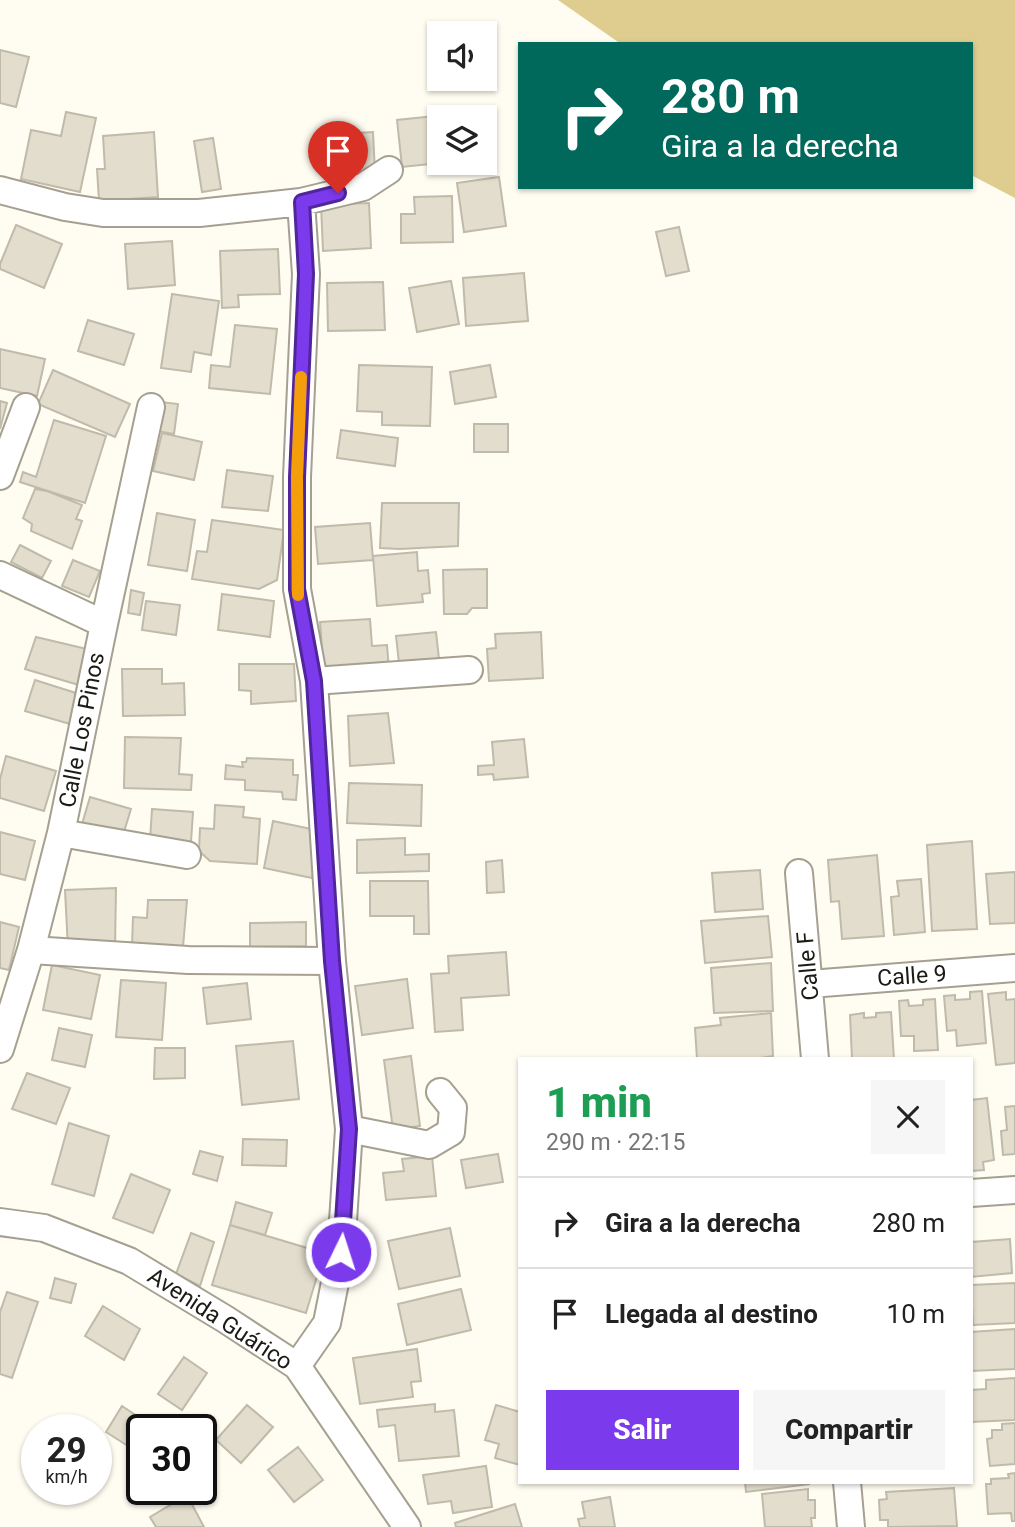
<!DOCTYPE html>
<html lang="es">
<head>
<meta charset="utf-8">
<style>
	:root { --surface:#fff; --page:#f6f6f6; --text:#222; --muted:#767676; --line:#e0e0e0; --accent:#7c3aed }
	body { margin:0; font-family:Roboto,sans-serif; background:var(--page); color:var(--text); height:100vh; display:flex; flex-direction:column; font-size:26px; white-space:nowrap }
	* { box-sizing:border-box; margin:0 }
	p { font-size:23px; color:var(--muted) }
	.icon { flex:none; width:38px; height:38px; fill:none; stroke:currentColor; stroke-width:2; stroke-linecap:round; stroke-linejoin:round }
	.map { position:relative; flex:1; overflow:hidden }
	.sheet { position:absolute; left:518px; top:1057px; width:455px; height:427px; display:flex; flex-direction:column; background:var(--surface); border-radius:0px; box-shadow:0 2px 5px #0004 }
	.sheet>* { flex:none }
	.banner { position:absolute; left:518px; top:42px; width:455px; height:147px; border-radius:0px; box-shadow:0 2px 5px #0004; background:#00695c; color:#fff; overflow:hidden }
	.fabs { position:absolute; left:427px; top:21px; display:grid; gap:14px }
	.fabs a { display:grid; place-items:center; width:70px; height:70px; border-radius:0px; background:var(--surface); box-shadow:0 2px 5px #0004; font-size:35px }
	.speed { position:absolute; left:21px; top:1414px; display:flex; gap:14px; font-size:35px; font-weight:700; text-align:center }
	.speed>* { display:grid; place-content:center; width:91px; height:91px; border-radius:50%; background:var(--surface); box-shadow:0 2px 5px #0004; line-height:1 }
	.speed small { font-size:18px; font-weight:400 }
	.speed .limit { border:4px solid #111; border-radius:10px; background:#fff; color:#111 }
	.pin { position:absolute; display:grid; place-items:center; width:60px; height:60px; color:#fff; margin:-72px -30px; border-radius:50% 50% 50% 0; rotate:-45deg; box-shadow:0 0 7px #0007 }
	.pin .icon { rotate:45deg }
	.me { position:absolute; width:77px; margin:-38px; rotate:4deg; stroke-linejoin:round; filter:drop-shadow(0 0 5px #0008) }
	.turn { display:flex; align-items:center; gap:24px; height:147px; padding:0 28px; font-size:32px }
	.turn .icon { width:91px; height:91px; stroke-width:2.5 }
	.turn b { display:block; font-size:49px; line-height:60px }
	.round { display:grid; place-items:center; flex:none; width:74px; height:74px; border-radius:0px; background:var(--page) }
	.overview { display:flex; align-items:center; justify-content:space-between; height:119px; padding:0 28px }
	h1 { font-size:42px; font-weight:800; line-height:52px; color:#1e9e55 }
	.primary-button { display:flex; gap:14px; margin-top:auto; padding:14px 28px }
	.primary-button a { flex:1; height:80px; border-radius:0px; background:var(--accent); color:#fff; font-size:28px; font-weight:800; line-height:80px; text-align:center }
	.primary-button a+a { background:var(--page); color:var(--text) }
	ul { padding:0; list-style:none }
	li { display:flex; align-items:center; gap:21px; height:91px; padding:0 28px; border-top:2px solid var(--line) }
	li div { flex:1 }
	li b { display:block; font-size:26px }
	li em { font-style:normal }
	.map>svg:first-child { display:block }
	.green { fill:#dfcc8f }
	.building { fill:#e2ddcc; stroke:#c0baaa; stroke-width:2 }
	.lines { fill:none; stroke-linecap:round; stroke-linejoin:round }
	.minor-casing { stroke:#a5a090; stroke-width:30 }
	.minor { stroke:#fff; stroke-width:26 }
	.route-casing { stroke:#51269a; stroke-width:18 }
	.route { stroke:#7c3aed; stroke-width:12 }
	.slow { stroke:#f59e0b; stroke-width:12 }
	.labels { text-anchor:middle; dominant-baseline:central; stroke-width:5; stroke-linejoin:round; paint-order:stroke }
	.street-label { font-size:23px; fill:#1c1a14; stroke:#fff }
</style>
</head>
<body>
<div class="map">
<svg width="1015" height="1527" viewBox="0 0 1015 1527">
	<rect width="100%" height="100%" fill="#fffcf1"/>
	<path class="green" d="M 558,0 L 1015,0 L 1015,198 L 971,175 L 971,44 L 621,44 Z"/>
	<path class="building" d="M 0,50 L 29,57 L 16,107 L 0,103 Z
		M 66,112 L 96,118 L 80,192 L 21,179 L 31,130 L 61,136 Z
		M 444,115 L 444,117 L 439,117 L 439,163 L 402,167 L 397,120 Z
		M 154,132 L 158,197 L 99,201 L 97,169 L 105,169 L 103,136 Z
		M 373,132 L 375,173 L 342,174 L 340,134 Z
		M 213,138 L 221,189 L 202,192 L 194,141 Z
		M 499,177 L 506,226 L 464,232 L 457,183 Z
		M 452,196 L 453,242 L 401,243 L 401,214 L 415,214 L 414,197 Z
		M 369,203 L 371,248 L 323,251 L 321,205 Z
		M 16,225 L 62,244 L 44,288 L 0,269 L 0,264 Z
		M 679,227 L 689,271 L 666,276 L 656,232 Z
		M 172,241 L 175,285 L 128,289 L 125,244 Z
		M 278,249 L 280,294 L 238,295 L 239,307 L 222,308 L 220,251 Z
		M 524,273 L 528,321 L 466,326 L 463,278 Z
		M 451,281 L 459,324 L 417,332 L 409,288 Z
		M 383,282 L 385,330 L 328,331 L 327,283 Z
		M 172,294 L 219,301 L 211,355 L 194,352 L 191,372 L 161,368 Z
		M 88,320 L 134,334 L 124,365 L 78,351 Z
		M 235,325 L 277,329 L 270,394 L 209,388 L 211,365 L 230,367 Z
		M 0,349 L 45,359 L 37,396 L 0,388 Z
		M 359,365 L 432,367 L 430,426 L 382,425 L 382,412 L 357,411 Z
		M 490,365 L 496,397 L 455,404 L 450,372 Z
		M 53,370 L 130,404 L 115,437 L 38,404 Z
		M 0,401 L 7,403 L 0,429 Z
		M 161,402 L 178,404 L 174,434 L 157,431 Z
		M 54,420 L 106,436 L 85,503 L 20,482 L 23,472 L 36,477 Z
		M 474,424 L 508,424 L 508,452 L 474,452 Z
		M 341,430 L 398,438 L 395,466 L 337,458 Z
		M 162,433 L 202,442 L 194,480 L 153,471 Z
		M 227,470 L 273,476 L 268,511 L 222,507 Z
		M 35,489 L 47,491 L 82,505 L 76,519 L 82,521 L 72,549 L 31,531 L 32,524 L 23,518 Z
		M 382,503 L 459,503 L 458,546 L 400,549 L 380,548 Z
		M 157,513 L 195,520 L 187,571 L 148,565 Z
		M 212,520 L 284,530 L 277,580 L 259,589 L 192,579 L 197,551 L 207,552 Z
		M 370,523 L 373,560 L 318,564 L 315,527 Z
		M 20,545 L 51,561 L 42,578 L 11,562 Z
		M 417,552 L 418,571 L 428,570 L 430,593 L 422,594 L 423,602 L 377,606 L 373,556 Z
		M 73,560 L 100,571 L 89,597 L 62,586 Z
		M 487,569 L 487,608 L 472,608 L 467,614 L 444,614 L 443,570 Z
		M 131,590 L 144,593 L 140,615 L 128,613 Z
		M 222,594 L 274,601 L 270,637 L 218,630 Z
		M 146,601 L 180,605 L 176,635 L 142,630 Z
		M 370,619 L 372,646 L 387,645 L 389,670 L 324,675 L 320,622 Z
		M 436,632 L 439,659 L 399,663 L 396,636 Z
		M 541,632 L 543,678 L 489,681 L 487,649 L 496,648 L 495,634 Z
		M 36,637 L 91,650 L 82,686 L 25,669 Z
		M 239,664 L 294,664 L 296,701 L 251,704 L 251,691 L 239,690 Z
		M 122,669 L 162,669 L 162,684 L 184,683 L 185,715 L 123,716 Z
		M 35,680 L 76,693 L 70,724 L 25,711 Z
		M 388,713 L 394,763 L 350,766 L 348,716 Z
		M 125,737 L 181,738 L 179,774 L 192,775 L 191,790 L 124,788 Z
		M 524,739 L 528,777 L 494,780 L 493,774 L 478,775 L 478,766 L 494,765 L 492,742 Z
		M 6,756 L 56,771 L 44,811 L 0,798 L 0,779 Z
		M 247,758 L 293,760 L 293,775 L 298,775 L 296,800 L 283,799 L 282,792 L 245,790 L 245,780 L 225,779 L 226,765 L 243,767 L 242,762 L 246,762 Z
		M 349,783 L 422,785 L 421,826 L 347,823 Z
		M 90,797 L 131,809 L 123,835 L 82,824 Z
		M 215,805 L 244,807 L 243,817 L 260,819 L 257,864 L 210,861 L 199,851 L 200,828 L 214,829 Z
		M 152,809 L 193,812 L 191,842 L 150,840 Z
		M 273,821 L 321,831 L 312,878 L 264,868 Z
		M 0,832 L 35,841 L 25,880 L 0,874 Z
		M 405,838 L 405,855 L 429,854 L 429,871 L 357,873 L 357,840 Z
		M 972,841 L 977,929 L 932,931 L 927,845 Z
		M 877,855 L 884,936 L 842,939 L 839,901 L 831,902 L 828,860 Z
		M 502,860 L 504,892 L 487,893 L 486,862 Z
		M 760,870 L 763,909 L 715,912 L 712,873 Z
		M 1015,872 L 1015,923 L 990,924 L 986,874 Z
		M 921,879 L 925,932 L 894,935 L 891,897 L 899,896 L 897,881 Z
		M 370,881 L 428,881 L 429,934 L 414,934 L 414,916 L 370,916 Z
		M 116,888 L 115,948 L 68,949 L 65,890 Z
		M 148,900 L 187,900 L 183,947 L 132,945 L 133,917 L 147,918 Z
		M 768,916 L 772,957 L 705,963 L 701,921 Z
		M 0,922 L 19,927 L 9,970 L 0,968 Z
		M 306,922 L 306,946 L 250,947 L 250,923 Z
		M 506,952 L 509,995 L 461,998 L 463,1030 L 435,1032 L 431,974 L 449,973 L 448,956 Z
		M 771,963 L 773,1011 L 714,1013 L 711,968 Z
		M 52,965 L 100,975 L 91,1019 L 43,1010 Z
		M 407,979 L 413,1028 L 362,1035 L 355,986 Z
		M 121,980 L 166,983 L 162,1040 L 116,1037 Z
		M 247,983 L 251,1019 L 207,1024 L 203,988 Z
		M 982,991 L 986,1043 L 957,1046 L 956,1030 L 947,1031 L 944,996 L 955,995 L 955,1000 L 970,999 L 970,992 Z
		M 1006,992 L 1006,1000 L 1015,999 L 1015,1063 L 996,1065 L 988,994 Z
		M 935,999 L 938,1050 L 914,1051 L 914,1036 L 901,1036 L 899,1001 L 908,1000 L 909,1006 L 923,1005 L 923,1000 Z
		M 891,1012 L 894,1059 L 852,1059 L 850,1015 L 864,1013 L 864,1018 L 876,1017 L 876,1013 Z
		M 771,1013 L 773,1056 L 755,1059 L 697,1059 L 695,1028 L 721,1025 L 720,1018 Z
		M 59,1028 L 92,1035 L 85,1067 L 52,1060 Z
		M 293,1041 L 299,1099 L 242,1105 L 236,1046 Z
		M 155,1048 L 185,1048 L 185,1078 L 154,1079 Z
		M 411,1056 L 420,1126 L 393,1130 L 384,1060 Z
		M 27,1073 L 70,1088 L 56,1124 L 12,1109 Z
		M 987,1098 L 994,1160 L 983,1162 L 984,1170 L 971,1171 L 971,1100 Z
		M 1015,1106 L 1015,1154 L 1003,1155 L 1001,1131 L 1007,1130 L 1005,1107 Z
		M 69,1123 L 109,1136 L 94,1196 L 52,1184 Z
		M 243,1139 L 287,1140 L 286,1166 L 242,1165 Z
		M 200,1151 L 223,1157 L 217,1181 L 193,1174 Z
		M 498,1154 L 503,1182 L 466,1188 L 461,1160 Z
		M 432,1156 L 436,1196 L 386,1200 L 383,1173 L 404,1171 L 402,1159 Z
		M 131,1174 L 170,1190 L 153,1233 L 113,1218 Z
		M 236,1202 L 272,1213 L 265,1235 L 230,1225 Z
		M 230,1225 L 324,1253 L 306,1313 L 212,1285 Z
		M 450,1228 L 460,1276 L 399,1289 L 388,1241 Z
		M 191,1233 L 214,1242 L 200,1286 L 176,1274 Z
		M 1010,1239 L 1012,1273 L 971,1277 L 971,1242 Z
		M 55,1278 L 76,1284 L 71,1303 L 50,1298 Z
		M 1015,1283 L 1015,1323 L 973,1325 L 971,1285 Z
		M 461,1289 L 471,1330 L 407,1345 L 398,1304 Z
		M 7,1292 L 38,1302 L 12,1378 L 0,1374 L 0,1312 Z
		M 103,1306 L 140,1329 L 124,1360 L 85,1336 Z
		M 1015,1329 L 1015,1369 L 971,1371 L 971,1332 Z
		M 417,1349 L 421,1381 L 411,1382 L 413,1397 L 360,1404 L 353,1358 Z
		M 184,1357 L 207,1373 L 182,1410 L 158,1394 Z
		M 1015,1378 L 1015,1420 L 971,1422 L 971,1390 L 986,1389 L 986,1380 Z
		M 435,1404 L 435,1412 L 454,1410 L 459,1456 L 399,1461 L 395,1425 L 379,1427 L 377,1410 Z
		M 247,1405 L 273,1427 L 241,1463 L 216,1440 Z
		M 496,1405 L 520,1412 L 520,1465 L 495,1458 L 499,1444 L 485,1440 Z
		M 122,1406 L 158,1430 L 142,1430 L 142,1455 L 106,1432 Z
		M 1015,1423 L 1015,1464 L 990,1466 L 987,1439 L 992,1438 L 992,1430 L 1002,1430 L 1002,1424 Z
		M 298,1447 L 323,1480 L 294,1502 L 268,1470 Z
		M 486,1466 L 492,1507 L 453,1513 L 451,1501 L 428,1504 L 423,1475 Z
		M 1015,1473 L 1015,1521 L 1012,1521 L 1011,1513 L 988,1514 L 986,1484 L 991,1484 L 991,1479 L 1009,1478 L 1008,1474 Z
		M 745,1482 L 809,1482 L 809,1484 L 746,1492 Z
		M 954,1488 L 957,1526 L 888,1527 L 888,1520 L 880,1520 L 879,1500 L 887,1499 L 886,1492 Z
		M 808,1489 L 808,1500 L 815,1500 L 815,1518 L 811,1518 L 812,1527 L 765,1527 L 762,1494 Z
		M 187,1495 L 204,1527 L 156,1527 L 150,1517 Z
		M 610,1497 L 615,1527 L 580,1527 L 578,1519 L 585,1518 L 582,1502 Z
		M 515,1504 L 522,1527 L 456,1527 L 455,1523 Z"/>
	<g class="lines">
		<g class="minor-casing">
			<path id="minor" d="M 0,190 L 65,207 L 103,213 L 199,213 L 301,202 L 363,187 L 389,170
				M 0,476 L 26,407
				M 0,575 L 104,624
				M 314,681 L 469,670
				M 61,833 L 187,855
				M 799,873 L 815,1059
				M 31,950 L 188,960 L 332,961
				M 810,984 L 1015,968
				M 0,1049 L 31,950 L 61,833 L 104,624 L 151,407
				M 349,1129 L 429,1145 L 451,1132 L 453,1108 L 440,1092
				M 971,1193 L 1015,1190
				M 0,1222 L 44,1228 L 129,1261 L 225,1319 L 297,1366 L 407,1527
				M 297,1366 L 327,1323 L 341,1252 L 349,1129 L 332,961 L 314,681 L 297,589 L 297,477 L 306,274 L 301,202
				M 847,1482 L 851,1527"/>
		</g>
		<use href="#minor" class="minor"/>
	</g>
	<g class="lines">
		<g class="route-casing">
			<path id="route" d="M 338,193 L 302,202 L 306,274 L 297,477 L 297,589 L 314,681 L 332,961 L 349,1129 L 341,1252"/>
		</g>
		<use href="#route" class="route"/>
		<path class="slow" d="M 298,595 L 297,477 L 301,377"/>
	</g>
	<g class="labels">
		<g class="street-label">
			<text transform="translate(82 730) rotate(-79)">Calle Los Pinos</text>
			<text transform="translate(808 966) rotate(-95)">Calle F</text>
			<text transform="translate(912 976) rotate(-4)">Calle 9</text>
			<text transform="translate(220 1319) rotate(33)">Avenida Guárico</text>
		</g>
	</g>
</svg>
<div class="fabs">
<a><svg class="icon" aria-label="sound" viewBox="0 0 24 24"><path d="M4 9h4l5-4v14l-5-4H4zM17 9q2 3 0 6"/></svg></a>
<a><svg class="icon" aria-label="layers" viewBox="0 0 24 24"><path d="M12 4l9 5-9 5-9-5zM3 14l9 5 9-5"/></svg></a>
</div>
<div class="speed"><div>29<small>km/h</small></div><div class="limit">30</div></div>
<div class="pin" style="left:338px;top:193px;background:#d93025"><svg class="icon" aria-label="arrive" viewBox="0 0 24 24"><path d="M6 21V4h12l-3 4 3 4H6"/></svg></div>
<svg class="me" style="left:341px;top:1252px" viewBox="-20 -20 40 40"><circle r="17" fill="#7c3aed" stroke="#fff" stroke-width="3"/><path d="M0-11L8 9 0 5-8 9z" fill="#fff"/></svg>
<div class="banner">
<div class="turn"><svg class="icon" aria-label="right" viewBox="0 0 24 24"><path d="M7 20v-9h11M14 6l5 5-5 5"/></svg><div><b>280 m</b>Gira a la derecha</div></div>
</div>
<section class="sheet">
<div class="overview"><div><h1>1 min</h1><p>290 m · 22:15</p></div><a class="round"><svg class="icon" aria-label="close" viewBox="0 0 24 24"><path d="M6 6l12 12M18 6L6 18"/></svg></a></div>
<ul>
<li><svg class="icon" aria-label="right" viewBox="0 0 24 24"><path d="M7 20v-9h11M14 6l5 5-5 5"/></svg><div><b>Gira a la derecha</b></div><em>280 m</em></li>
<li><svg class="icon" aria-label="arrive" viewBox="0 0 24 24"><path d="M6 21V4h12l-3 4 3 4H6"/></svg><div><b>Llegada al destino</b></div><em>10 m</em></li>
</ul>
<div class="primary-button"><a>Salir</a><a>Compartir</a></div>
</section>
</div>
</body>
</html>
